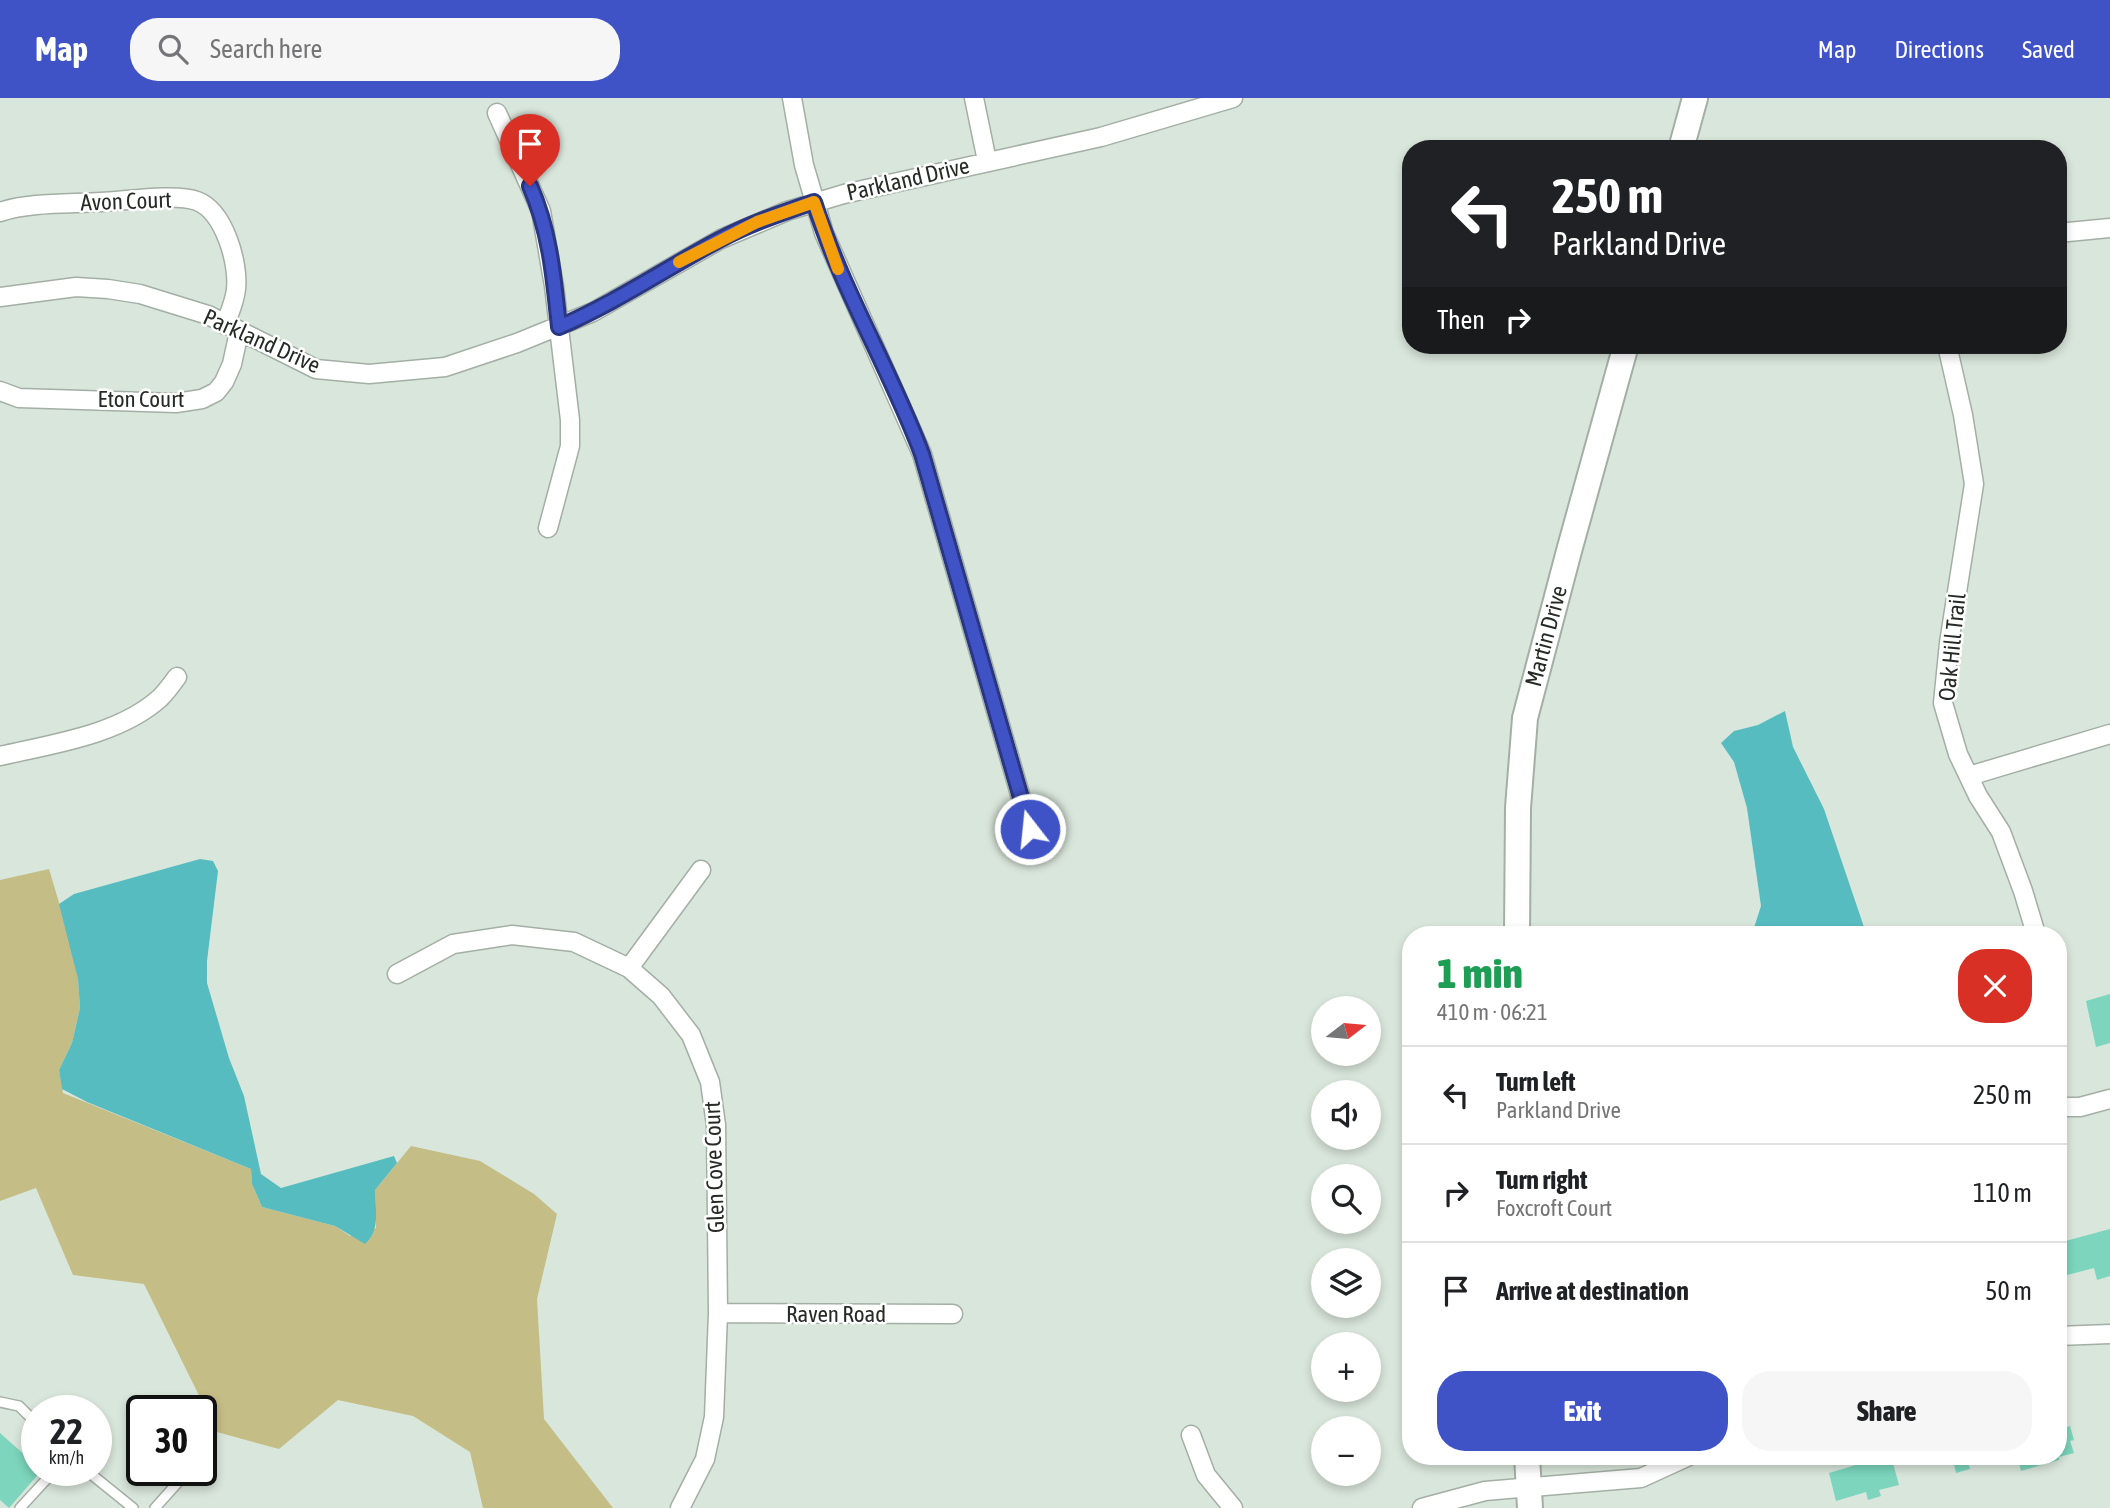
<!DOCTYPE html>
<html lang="en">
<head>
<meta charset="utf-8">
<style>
	:root { --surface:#fff; --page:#f6f6f6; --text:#202124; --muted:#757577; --line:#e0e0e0; --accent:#3f53c6 }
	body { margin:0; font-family:"Asap Condensed",sans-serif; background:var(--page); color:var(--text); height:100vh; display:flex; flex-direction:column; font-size:26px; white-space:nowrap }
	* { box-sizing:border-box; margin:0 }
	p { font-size:23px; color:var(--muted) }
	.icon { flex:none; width:38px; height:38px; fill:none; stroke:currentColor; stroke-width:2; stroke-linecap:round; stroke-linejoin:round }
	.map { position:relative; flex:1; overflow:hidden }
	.side { position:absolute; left:1402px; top:828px; width:665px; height:539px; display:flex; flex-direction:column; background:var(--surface); border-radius:28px; box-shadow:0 4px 10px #0003 }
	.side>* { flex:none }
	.hud { position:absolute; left:1402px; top:42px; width:665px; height:214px; border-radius:28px; box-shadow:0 4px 10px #0003; background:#202124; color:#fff; overflow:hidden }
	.needle { width:46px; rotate:74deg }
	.fabs { position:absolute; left:1311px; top:898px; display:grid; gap:14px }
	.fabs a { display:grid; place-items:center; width:70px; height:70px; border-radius:50%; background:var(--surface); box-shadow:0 4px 10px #0003; font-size:35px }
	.speed { position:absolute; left:21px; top:1297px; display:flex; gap:14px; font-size:35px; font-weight:700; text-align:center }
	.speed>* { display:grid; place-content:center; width:91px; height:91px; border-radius:50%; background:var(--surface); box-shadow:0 4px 10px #0003; line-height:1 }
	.speed small { font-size:18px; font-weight:400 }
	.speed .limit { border:4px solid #111; border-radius:10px; background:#fff; color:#111 }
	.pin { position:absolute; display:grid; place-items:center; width:60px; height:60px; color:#fff; margin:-72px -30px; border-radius:50% 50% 50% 0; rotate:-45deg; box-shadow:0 0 7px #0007 }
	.pin .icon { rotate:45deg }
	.me { position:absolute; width:77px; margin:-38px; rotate:344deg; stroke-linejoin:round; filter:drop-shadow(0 0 5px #0008) }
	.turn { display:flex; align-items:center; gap:24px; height:147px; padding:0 35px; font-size:32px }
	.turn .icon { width:91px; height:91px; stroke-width:2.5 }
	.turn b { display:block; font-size:49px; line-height:60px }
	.then { display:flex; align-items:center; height:66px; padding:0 35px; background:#0003; gap:14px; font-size:26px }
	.round { display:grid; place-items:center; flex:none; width:74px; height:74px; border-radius:28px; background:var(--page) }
	.overview { display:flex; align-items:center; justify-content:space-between; height:119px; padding:0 35px }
	h1 { font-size:42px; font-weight:800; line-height:52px; color:#1e9e55 }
	.action { display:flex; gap:14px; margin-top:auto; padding:14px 35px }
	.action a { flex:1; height:80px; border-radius:28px; background:var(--accent); color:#fff; font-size:28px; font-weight:800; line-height:80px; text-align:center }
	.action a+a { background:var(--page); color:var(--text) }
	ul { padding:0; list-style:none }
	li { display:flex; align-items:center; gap:21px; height:98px; padding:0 35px; border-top:2px solid var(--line) }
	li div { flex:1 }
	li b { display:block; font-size:26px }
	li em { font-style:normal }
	header { display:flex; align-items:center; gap:42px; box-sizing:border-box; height:98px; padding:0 35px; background:var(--accent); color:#fff }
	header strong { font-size:33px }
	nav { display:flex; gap:38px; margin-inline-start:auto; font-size:24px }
	.search { width:490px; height:63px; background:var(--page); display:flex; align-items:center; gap:18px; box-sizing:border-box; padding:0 24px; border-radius:28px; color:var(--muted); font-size:26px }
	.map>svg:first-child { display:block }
	.green { fill:#c5bd86 }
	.water { fill:#57bcc0 }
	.building { fill:#7cd5bc }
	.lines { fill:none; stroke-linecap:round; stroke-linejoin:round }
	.lane-casing { stroke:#a3afa5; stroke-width:12 }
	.street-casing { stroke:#a3afa5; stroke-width:21 }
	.secondary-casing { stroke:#a3afa5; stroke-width:28 }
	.lane { stroke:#fff; stroke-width:9 }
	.street { stroke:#fff; stroke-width:18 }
	.secondary { stroke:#fff; stroke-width:24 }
	.route-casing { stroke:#293681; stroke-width:18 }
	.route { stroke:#3f53c6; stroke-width:12 }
	.slow { stroke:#f59e0b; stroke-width:12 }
	.labels { text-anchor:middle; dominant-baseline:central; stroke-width:5; stroke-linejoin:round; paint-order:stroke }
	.street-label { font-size:23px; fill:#272b27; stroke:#fff }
</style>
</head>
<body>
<header>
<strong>Map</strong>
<div class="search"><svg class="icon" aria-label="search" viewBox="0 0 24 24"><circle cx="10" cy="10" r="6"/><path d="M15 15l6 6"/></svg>Search here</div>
<nav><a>Map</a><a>Directions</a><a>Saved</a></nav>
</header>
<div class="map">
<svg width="2110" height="1410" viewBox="0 0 2110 1410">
	<rect width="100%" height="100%" fill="#d9e6db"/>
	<path class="green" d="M 49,771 L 71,845 L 78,881 L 80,910 L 72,945 L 59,972 L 63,995 L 251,1071 L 252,1086 L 262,1109 L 335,1128 L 350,1138 L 376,1130 L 375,1092 L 411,1048 L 480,1063 L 534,1096 L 557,1116 L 537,1201 L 544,1321 L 613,1410 L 483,1410 L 470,1354 L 413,1318 L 338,1302 L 279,1351 L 217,1334 L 144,1186 L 73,1177 L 36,1090 L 0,1103 L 0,782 Z"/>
	<path class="water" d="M 1785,613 L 1793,649 L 1824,711 L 1865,832 L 1864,836 L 1752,836 L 1761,808 L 1747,710 L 1734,664 L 1721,645 L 1734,633 L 1758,627 Z
		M 200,761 L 213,763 L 218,773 L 207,863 L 207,885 L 229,960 L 244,998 L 261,1076 L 281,1090 L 394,1058 L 397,1065 L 375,1092 C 375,1111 381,1132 365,1146 L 335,1128 L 262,1109 L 252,1086 L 251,1071 L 87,1004 L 62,991 L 59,972 L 72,945 L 80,910 L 78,881 L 59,806 L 74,796 Z"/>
	<path class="building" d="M 2110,896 L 2110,945 L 2096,949 L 2086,903 Z
		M 2110,1131 L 2110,1178 L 2097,1182 L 2094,1170 L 2067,1177 L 2058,1145 Z
		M 2062,1313 L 2067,1329 L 2070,1328 L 2074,1342 L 2070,1343 L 2074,1355 L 2059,1359 L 2059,1362 L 2021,1373 L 2017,1358 L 2058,1358 L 2058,1314 Z
		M 0,1335 L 37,1368 L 37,1372 L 42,1372 L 9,1410 L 0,1402 Z
		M 1866,1358 L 1891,1358 L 1899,1387 L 1879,1392 L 1881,1398 L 1868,1402 L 1866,1394 L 1836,1403 L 1829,1375 L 1859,1366 L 1859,1362 L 1867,1360 Z
		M 1952,1358 L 1966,1358 L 1970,1371 L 1956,1375 Z"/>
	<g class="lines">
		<g class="lane-casing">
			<path id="lane" d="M 0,1304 L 19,1308 L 37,1326
				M 86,1372 L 133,1410
				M 20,1410 L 55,1372
				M 155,1410 L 188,1373"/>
		</g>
		<g class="street-casing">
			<path id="street" d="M 792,0 L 804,67 L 824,135 L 922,356 L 1030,731
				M 974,0 L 987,63
				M 497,15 L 541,113 L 554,188 L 570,322 L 570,348 L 548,430
				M 0,114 C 29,104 70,106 101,104 C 125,103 176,95 197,103 C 224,113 239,165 236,191 C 235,203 229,216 225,227
				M 2058,135 L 2110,130
				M 0,199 L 76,189 L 108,191 L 140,196 L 208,217 L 316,271 L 369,276 L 445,269 L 517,245 L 593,214 L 721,141 L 787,113 L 844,96 L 1101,39 L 1233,0
				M 1947,247 L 1963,317 L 1974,386 L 1949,545 L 1943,605 L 1958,656 L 1978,698 L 2001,734 L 2023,793 L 2036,836
				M 0,293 L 19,300 L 176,305 L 202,301 L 216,294 L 224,284 L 232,266 L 239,234
				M 0,658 C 52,646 119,637 160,600 C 166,594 172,586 177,579
				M 1969,678 L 2110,636
				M 629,870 L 701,772
				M 397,876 L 453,846 L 512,837 L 574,844 L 629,870 L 661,898 L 691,937 L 710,984 L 716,1027 L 718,1215 L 714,1319 L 705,1361 L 680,1410
				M 2058,1009 L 2080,1009 L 2110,1001
				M 718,1215 L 953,1216
				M 2058,1238 L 2110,1236
				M 1191,1337 L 1206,1377 L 1233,1410
				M 1422,1410 L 1485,1393 L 1641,1380 L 1689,1358"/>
		</g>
		<g class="secondary-casing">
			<path id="secondary" d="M 1681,51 L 1695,0
				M 1517,836 L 1518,710 L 1525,620 L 1569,453 L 1626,247
				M 1527,1358 L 1530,1410"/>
		</g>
		<use href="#lane" class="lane"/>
		<use href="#street" class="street"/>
		<use href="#secondary" class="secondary"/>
	</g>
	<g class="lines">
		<g class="route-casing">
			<path id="route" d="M 530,88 C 550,133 554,181 559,229 C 615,205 665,171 719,142 C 749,126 781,115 814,104 C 842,192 890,271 922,356 L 1030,731"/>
		</g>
		<use href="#route" class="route"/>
		<path class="slow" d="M 679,164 L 757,124 L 814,104 L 838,171"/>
	</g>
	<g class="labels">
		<g class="street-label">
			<text transform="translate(908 81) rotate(-13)">Parkland Drive</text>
			<text transform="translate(126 103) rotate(-2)">Avon Court</text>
			<text transform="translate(262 243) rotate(24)">Parkland Drive</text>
			<text x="141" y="301">Eton Court</text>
			<text transform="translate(1546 538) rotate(-75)">Martin Drive</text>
			<text transform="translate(1952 549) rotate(-84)">Oak Hill Trail</text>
			<text transform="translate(714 1069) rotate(-92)">Glen Cove Court</text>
			<text x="836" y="1216">Raven Road</text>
		</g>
	</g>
</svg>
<div class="fabs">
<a><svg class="needle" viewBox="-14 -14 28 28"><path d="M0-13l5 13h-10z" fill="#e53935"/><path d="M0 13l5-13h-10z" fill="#757577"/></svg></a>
<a><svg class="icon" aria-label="sound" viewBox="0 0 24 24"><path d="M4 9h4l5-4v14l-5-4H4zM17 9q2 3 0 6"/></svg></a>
<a><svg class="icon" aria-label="search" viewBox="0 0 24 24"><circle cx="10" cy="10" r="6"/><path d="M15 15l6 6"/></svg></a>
<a><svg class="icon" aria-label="layers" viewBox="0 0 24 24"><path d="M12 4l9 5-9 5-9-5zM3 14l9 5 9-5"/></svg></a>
<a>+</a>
<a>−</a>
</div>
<div class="speed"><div>22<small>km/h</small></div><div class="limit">30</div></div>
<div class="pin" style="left:530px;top:88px;background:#d93025"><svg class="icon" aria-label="arrive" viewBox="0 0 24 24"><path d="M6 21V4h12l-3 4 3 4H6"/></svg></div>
<svg class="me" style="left:1030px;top:731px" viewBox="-20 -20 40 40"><circle r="17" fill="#3f53c6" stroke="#fff" stroke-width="3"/><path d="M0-11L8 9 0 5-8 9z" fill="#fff"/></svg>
<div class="hud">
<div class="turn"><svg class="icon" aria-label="left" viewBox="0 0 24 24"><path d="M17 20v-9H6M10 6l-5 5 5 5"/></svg><div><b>250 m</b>Parkland Drive</div></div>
<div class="then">Then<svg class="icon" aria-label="right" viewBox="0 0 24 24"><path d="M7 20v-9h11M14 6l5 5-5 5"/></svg></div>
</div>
<section class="side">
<div class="overview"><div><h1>1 min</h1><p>410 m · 06:21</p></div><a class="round" style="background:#d93025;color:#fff"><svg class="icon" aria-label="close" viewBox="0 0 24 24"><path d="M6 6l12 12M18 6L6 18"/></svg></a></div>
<ul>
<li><svg class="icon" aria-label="left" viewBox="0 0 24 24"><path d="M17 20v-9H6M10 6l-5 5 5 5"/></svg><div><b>Turn left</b><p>Parkland Drive</p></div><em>250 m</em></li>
<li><svg class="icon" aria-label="right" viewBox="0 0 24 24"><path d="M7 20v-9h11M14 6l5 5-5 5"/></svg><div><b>Turn right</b><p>Foxcroft Court</p></div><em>110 m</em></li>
<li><svg class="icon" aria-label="arrive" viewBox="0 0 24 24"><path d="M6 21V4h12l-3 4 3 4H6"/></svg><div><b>Arrive at destination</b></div><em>50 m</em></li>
</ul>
<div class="action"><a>Exit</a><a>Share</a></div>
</section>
</div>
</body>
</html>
